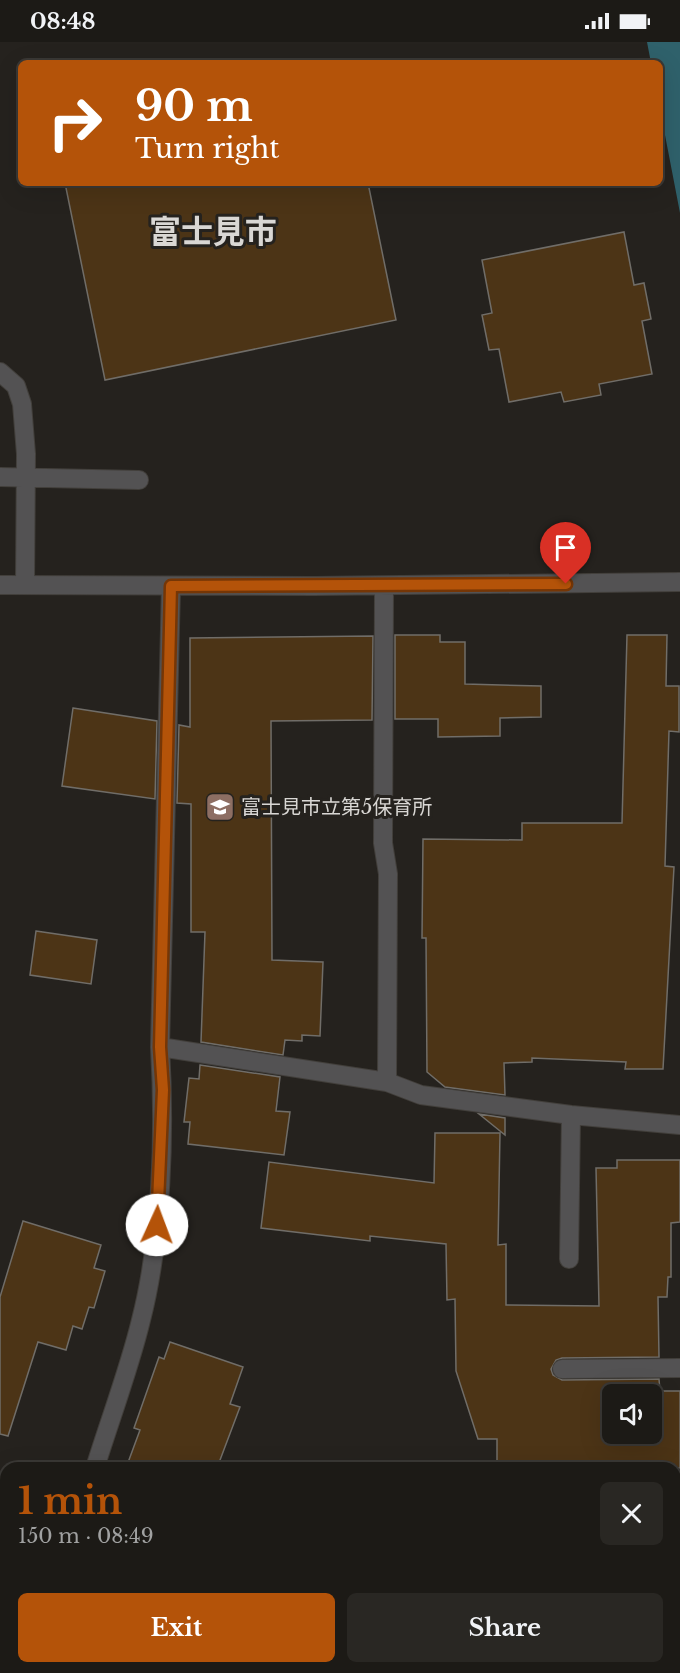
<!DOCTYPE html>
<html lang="en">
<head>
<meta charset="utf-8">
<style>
	:root { --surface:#1c1a16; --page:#292723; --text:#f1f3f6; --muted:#a0a1a1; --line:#3a3835; --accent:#b45309 }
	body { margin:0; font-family:"Libre Baskerville","Noto Sans JP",serif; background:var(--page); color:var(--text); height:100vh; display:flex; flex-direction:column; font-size:22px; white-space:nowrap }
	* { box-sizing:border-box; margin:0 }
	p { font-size:20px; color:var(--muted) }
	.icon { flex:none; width:33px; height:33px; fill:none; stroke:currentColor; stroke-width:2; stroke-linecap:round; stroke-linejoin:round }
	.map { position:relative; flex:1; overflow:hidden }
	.details { position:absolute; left:0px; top:1420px; width:681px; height:212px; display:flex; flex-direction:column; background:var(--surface); border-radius:18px 18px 0 0; box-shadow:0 6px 24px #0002,0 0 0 2px var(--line) }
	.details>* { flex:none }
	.hud { position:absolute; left:18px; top:18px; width:645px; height:126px; border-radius:9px; box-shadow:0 6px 24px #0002,0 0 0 2px var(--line); background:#b45309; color:#fff; overflow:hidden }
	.tools { position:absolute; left:602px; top:1342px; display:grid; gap:12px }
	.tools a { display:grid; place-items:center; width:60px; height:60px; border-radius:9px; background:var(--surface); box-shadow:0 6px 24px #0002,0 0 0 2px var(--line); font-size:30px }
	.pin { position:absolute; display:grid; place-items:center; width:51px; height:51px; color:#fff; margin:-62px -26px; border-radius:50% 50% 50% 0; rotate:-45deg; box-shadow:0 0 6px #0007 }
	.pin .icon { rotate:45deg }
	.me { position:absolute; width:66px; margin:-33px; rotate:2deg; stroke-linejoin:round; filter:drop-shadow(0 0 4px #0008) }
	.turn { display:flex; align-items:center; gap:21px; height:126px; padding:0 18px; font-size:27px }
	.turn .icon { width:78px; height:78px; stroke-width:2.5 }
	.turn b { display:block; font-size:42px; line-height:51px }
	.round { display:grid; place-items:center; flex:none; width:63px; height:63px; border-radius:9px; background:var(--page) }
	.head { display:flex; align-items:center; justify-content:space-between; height:102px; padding:0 18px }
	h1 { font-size:36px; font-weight:700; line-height:45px; color:var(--accent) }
	.button { display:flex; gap:12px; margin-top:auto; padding:12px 18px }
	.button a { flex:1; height:69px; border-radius:9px; background:var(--accent); color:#fff; font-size:24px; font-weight:700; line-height:69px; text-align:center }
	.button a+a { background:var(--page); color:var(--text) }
	.status { display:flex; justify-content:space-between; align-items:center; height:42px; padding:0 30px; background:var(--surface); direction:ltr }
	.status svg { height:16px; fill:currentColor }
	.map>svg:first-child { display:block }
	.water { fill:#2f616b }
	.building { fill:#4c3416; stroke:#706d68; stroke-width:1.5; fill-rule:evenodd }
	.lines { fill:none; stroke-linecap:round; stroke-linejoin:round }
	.minor-casing { stroke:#423f3b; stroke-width:20 }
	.minor { stroke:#535253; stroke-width:18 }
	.route-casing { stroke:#753606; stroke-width:15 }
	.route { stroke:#b45309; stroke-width:10 }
	.labels { text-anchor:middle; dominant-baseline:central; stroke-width:6; stroke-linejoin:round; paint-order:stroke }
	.poi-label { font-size:20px; fill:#d9d7d4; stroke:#25221e; text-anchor:start }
	.town-label { font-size:32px; font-weight:bold; fill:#d9d7d4; stroke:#25221e }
</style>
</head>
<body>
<div class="status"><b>08:48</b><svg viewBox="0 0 49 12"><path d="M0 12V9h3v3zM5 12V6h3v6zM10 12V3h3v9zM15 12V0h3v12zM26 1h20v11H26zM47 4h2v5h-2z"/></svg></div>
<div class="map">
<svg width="680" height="1631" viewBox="0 0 680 1631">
	<rect width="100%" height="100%" fill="#25221e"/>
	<path class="water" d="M 647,0 L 680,0 L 680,171 L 660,67 L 660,21 L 651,21 Z"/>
	<path class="building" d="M 65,141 L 368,141 L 396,278 L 105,338 Z
		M 624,190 L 634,243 L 644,241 L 651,277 L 642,279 L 652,332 L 599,342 L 601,353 L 564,360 L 561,350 L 509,360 L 499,307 L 489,308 L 482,273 L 492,271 L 482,218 Z
		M 395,593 L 440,593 L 440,600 L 465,600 L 465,642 L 541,644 L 541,675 L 500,676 L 500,694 L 438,695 L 438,677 L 395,677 Z
		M 627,593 L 667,593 L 666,644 L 679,644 L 679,690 L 669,689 L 665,824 L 674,825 L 663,1027 L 625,1027 L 626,1020 L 532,1016 L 532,1020 L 504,1021 L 505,1053 L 445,1045 L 427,1030 L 426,896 L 422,896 L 423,797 L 522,798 L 522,781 L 622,781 Z
		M 373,594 L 372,678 L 271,679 L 272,918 L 323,920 L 320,994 L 302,993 L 302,999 L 285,998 L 283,1013 L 201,1000 L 205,890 L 191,890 L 191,762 L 177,761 L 179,683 L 190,685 L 190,596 Z
		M 73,666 L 157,679 L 155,757 L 62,744 Z
		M 36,889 L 97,898 L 91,942 L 30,933 Z
		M 200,1023 L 280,1035 L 276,1069 L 290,1070 L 284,1113 L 188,1102 L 190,1080 L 184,1080 L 189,1036 L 199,1037 Z
		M 479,1072 L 505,1076 L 505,1093 Z
		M 435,1091 L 500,1091 L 498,1203 L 506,1202 L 506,1263 L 599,1264 L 596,1126 L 617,1126 L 617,1118 L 680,1118 L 680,1180 L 671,1181 L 671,1235 L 668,1235 L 667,1255 L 658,1255 L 659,1315 L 562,1316 L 556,1318 L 551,1327 L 553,1333 L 562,1338 L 659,1337 L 660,1349 L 680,1349 L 680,1426 L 506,1426 L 505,1422 L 497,1422 L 497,1397 L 478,1397 L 456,1329 L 455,1257 L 447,1258 L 446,1202 L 370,1194 L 370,1199 L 261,1186 L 269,1120 L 434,1141 ZM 612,1353 L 651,1353 L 651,1392 L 612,1392 Z
		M 23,1179 L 101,1203 L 94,1226 L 105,1229 L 94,1266 L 89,1265 L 82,1287 L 73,1284 L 66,1308 L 38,1300 L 8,1394 L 0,1392 L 0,1255 Z
		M 170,1300 L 243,1325 L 230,1362 L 240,1365 L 217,1426 L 126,1426 L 140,1388 L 134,1386 L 159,1315 L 164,1317 Z"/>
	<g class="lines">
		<g class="minor-casing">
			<path id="minor" d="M 0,330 L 16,344 L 22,362 L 26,412 L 25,543
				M 0,435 L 139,438
				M 0,543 L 314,544 L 680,540
				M 384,544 L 383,801 L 388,832 L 387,1040
				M 160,1005 L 387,1040 L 421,1053 L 571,1073 L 680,1083
				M 569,1217 L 571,1073
				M 562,1327 L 680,1326
				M 95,1426 C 110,1377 129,1328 141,1278 C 162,1196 165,1090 160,1005 L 171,544
				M 675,1497 L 680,1497
				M 0,1537 L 6,1537
				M 194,1626 L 199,1631
				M 603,1626 L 603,1631"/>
		</g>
		<use href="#minor" class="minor"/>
	</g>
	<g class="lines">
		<g class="route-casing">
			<path id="route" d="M 157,1183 L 163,1048 L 160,1005 L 171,544 L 566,542"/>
		</g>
		<use href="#route" class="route"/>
	</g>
	<defs>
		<g id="school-square" transform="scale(1.5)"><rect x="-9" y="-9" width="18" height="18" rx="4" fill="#8d6e63" stroke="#25221e"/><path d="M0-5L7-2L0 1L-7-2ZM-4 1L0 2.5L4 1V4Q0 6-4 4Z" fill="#fff"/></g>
	</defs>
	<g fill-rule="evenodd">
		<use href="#school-square" x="220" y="765"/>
	</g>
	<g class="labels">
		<g class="poi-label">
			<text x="241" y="765">富士見市立第5保育所</text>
		</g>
		<g class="town-label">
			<text x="213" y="190">富士見市</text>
		</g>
	</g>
</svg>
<div class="tools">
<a><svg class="icon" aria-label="sound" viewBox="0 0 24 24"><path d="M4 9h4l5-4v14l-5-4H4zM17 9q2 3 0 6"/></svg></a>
</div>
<div class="pin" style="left:566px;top:542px;background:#d93025"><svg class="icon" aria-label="arrive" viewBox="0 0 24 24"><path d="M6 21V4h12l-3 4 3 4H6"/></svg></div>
<svg class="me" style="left:157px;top:1183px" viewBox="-20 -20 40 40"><circle r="19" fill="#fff"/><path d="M0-13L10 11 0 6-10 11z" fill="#b45309"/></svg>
<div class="hud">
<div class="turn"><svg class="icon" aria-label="right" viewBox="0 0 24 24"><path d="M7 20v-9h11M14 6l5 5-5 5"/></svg><div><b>90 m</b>Turn right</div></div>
</div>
<section class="details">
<div class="head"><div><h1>1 min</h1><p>150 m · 08:49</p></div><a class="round"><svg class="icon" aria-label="close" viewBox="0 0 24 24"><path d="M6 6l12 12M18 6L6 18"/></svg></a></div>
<div class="button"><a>Exit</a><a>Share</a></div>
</section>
</div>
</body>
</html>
